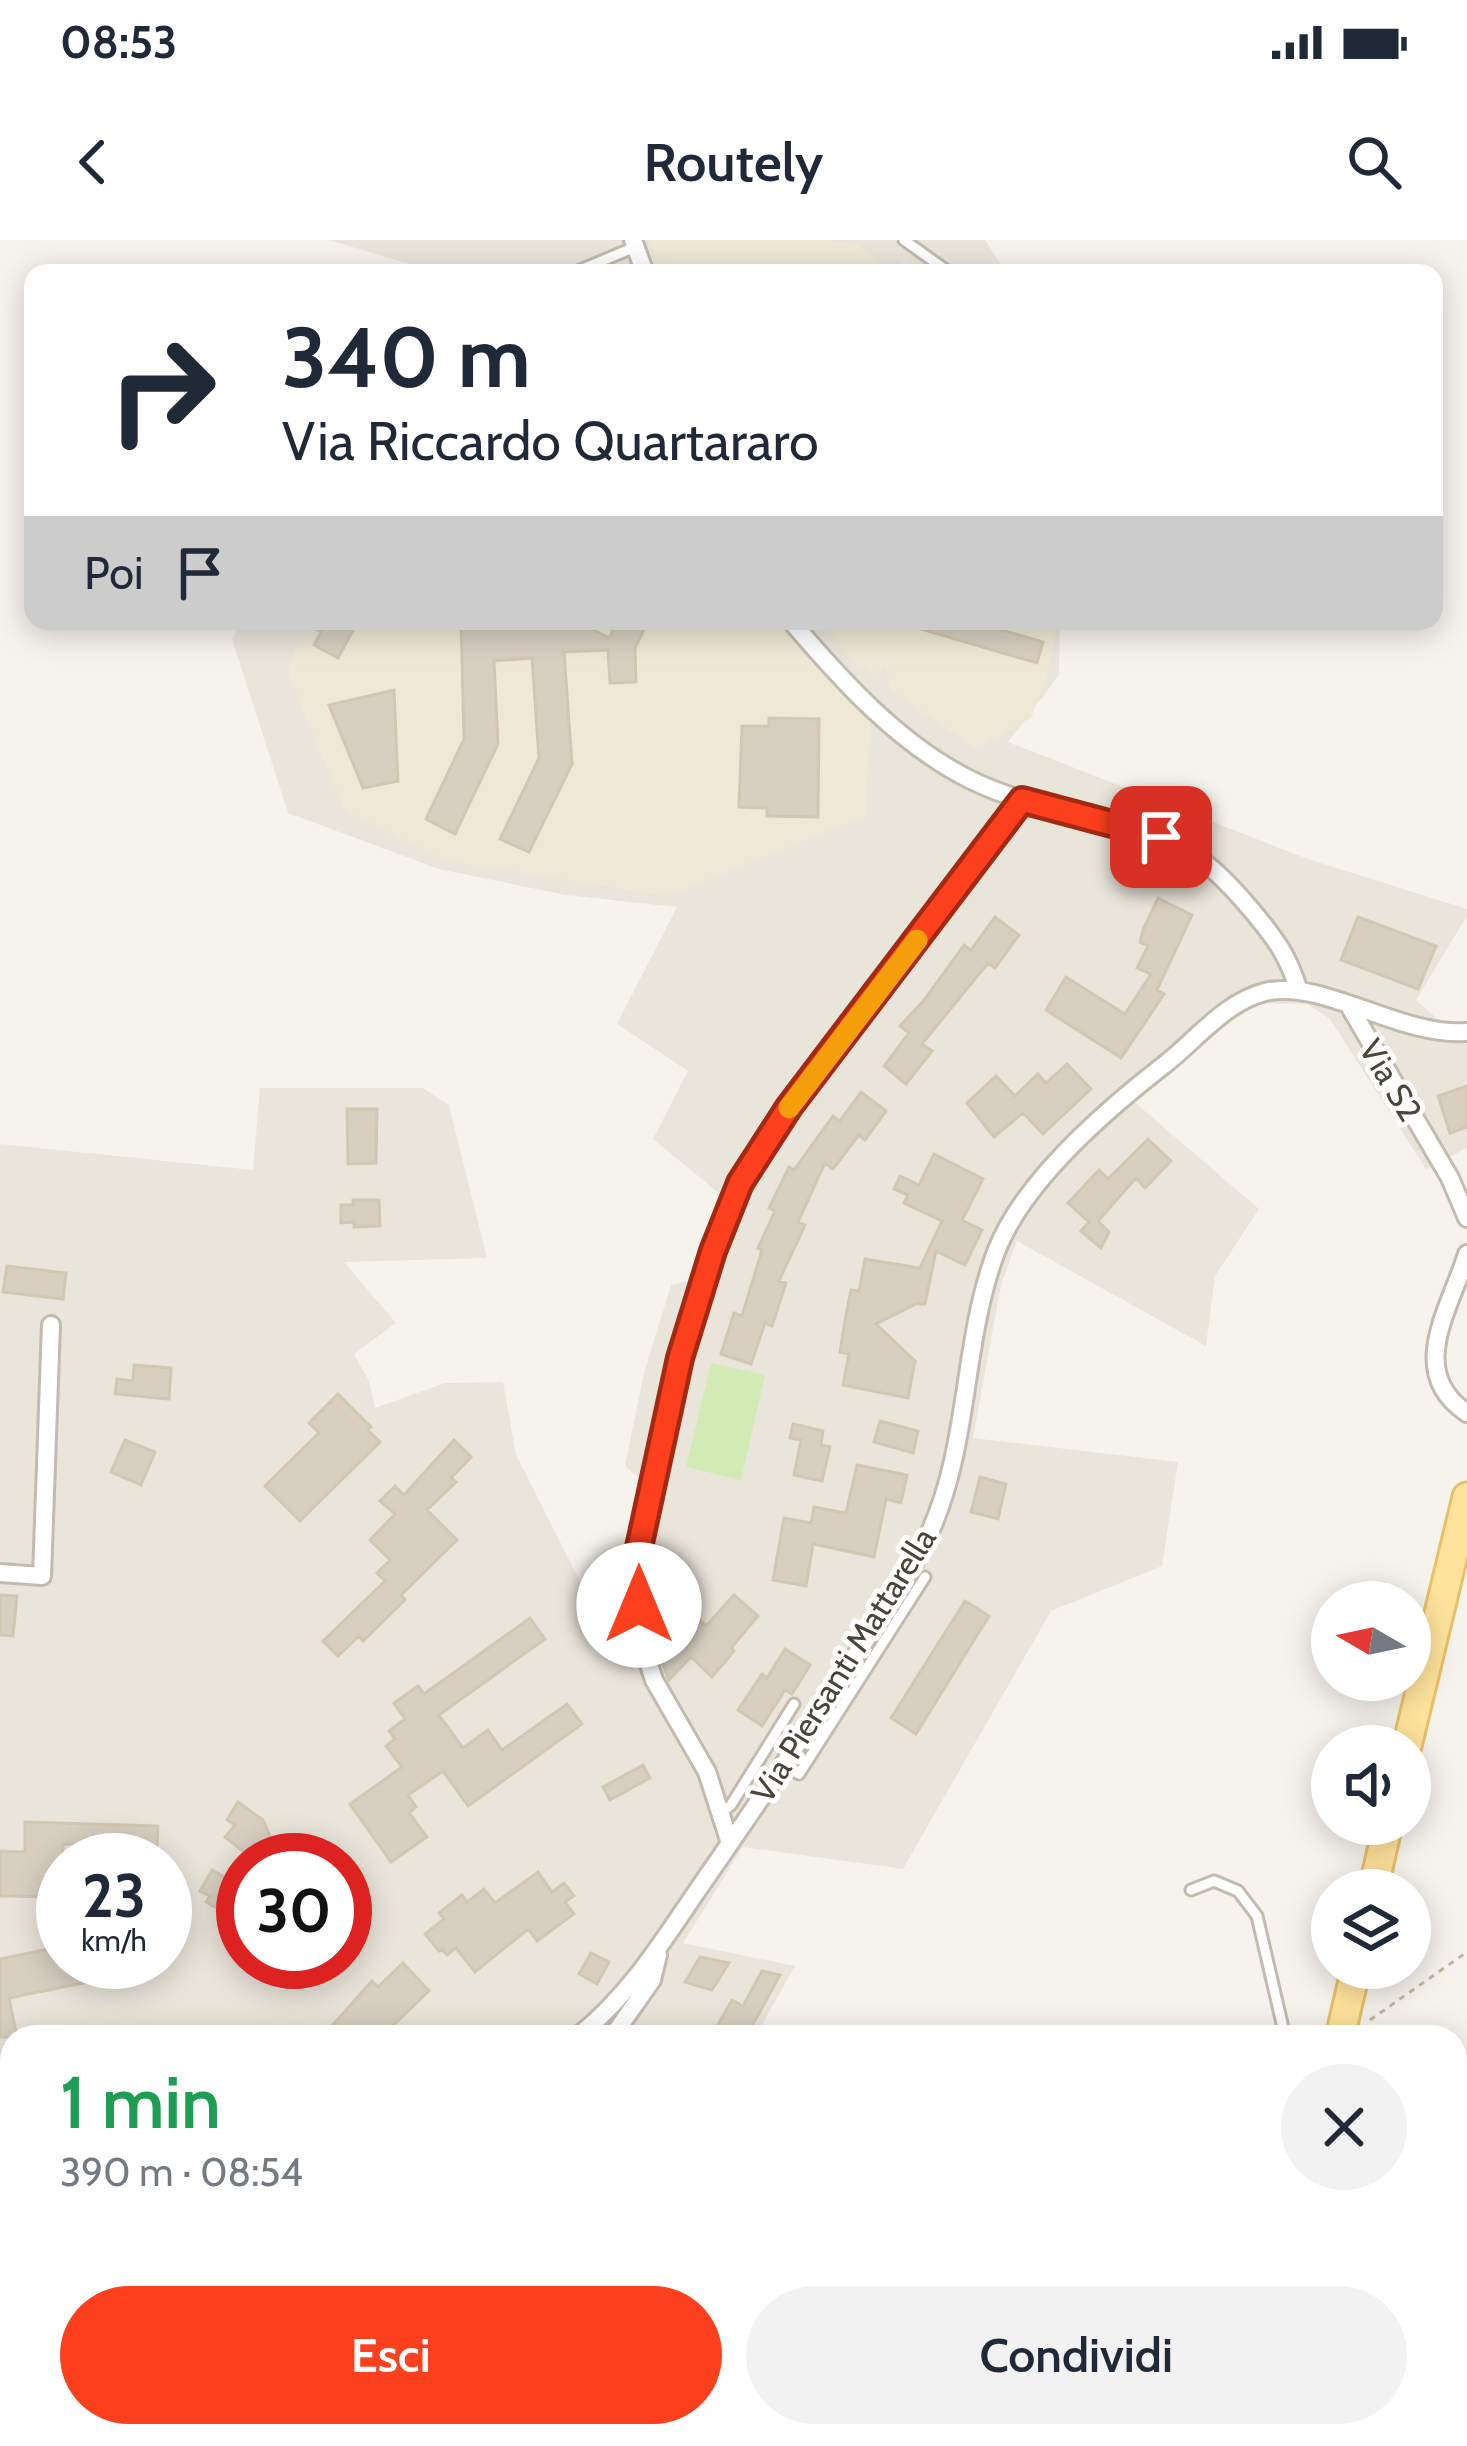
<!DOCTYPE html>
<html lang="it">
<head>
<meta charset="utf-8">
<style>
	:root { --surface:#fff; --page:#f2f2f3; --text:#1f2937; --muted:#747a83; --accent:#fc3f1d }
	body { margin:0; font-family:Cabin,sans-serif; background:var(--page); color:var(--text); height:100vh; display:flex; flex-direction:column; font-size:45px; white-space:nowrap }
	* { box-sizing:border-box; margin:0 }
	p { font-size:39px; color:var(--muted) }
	.icon { flex:none; width:66px; height:66px; fill:none; stroke:currentColor; stroke-width:2; stroke-linecap:round; stroke-linejoin:round }
	.map { position:relative; flex:1; overflow:hidden }
	.sheet { position:absolute; left:0px; top:1785px; width:1467px; height:423px; display:flex; flex-direction:column; background:var(--surface); border-radius:36px 36px 0 0; box-shadow:0 6px 30px #0003 }
	.sheet>* { flex:none }
	.guide { position:absolute; left:24px; top:24px; width:1419px; height:366px; border-radius:24px; box-shadow:0 6px 30px #0003; background:#fff; color:var(--text); overflow:hidden }
	.needle { width:78px; rotate:279deg }
	.tools { position:absolute; left:1311px; top:1341px; display:grid; gap:24px }
	.tools a { display:grid; place-items:center; width:120px; height:120px; border-radius:50%; background:var(--surface); box-shadow:0 6px 30px #0003; font-size:60px }
	.speed { position:absolute; left:36px; top:1593px; display:flex; gap:24px; font-size:60px; font-weight:700; text-align:center }
	.speed>* { display:grid; place-content:center; width:156px; height:156px; border-radius:50%; background:var(--surface); box-shadow:0 6px 30px #0003; line-height:1 }
	.speed small { font-size:30px; font-weight:400 }
	.speed .limit { border:18px solid #d22; background:#fff; color:#111 }
	.pin { position:absolute; display:grid; place-items:center; width:102px; height:102px; color:#fff; margin:-51px; border-radius:24px; box-shadow:0 6px 18px #0006 }
	.me { position:absolute; width:132px; margin:-66px; rotate:0deg; stroke-linejoin:round; filter:drop-shadow(0 0 9px #0008) }
	.turn { display:flex; align-items:center; gap:42px; height:252px; padding:0 60px; font-size:54px }
	.turn .icon { width:156px; height:156px; stroke-width:2.5 }
	.turn b { display:block; font-size:84px; line-height:102px }
	.then { display:flex; align-items:center; height:114px; padding:0 60px; background:#0003; gap:24px; font-size:45px }
	.round { display:grid; place-items:center; flex:none; width:126px; height:126px; border-radius:63px; background:var(--page) }
	.summary { display:flex; align-items:center; justify-content:space-between; height:204px; padding:0 60px }
	h1 { font-size:72px; font-weight:600; line-height:90px; color:#1e9e55 }
	.cta { display:flex; gap:24px; margin-top:auto; padding:24px 60px }
	.cta a { flex:1; height:138px; border-radius:72px; background:var(--accent); color:#fff; font-size:48px; font-weight:600; line-height:138px; text-align:center }
	.cta a+a { background:var(--page); color:var(--text) }
	.status { display:flex; justify-content:space-between; align-items:center; height:84px; padding:0 60px; background:var(--surface); direction:ltr }
	.status svg { height:33px; fill:currentColor }
	header { display:flex; justify-content:space-between; align-items:center; height:156px; padding:0 60px; background:var(--surface); font-size:54px; font-weight:600 }
	.map>svg:first-child { display:block }
	.residential { fill:#eae5da; fill-rule:evenodd }
	.education { fill:#efe8d6 }
	.green { fill:#d2eab5 }
	.building { fill:#d8cfc1; stroke:#d3c7b4; stroke-width:3 }
	.lines { fill:none; stroke-linecap:round; stroke-linejoin:round }
	.service-casing { stroke:#c2bbae; stroke-width:15 }
	.minor-casing { stroke:#c2bbae; stroke-width:22 }
	.primary-casing { stroke:#e6c16a; stroke-width:33 }
	.path { stroke:#c4b79f; stroke-width:3; stroke-dasharray:6 6; stroke-linecap:butt }
	.service { stroke:#fff; stroke-width:9 }
	.minor { stroke:#fff; stroke-width:16 }
	.primary { stroke:#ffe39c; stroke-width:27 }
	.rail { stroke:#9a9a9a; stroke-width:6; stroke-dasharray:15 15; stroke-linecap:butt }
	.primary-bridge-casing { stroke:#e6c16a; stroke-width:33; stroke-linecap:butt }
	.primary-bridge { stroke:#ffe39c; stroke-width:27 }
	.route-casing { stroke:#a42913; stroke-width:30 }
	.route { stroke:#fc3f1d; stroke-width:21 }
	.slow { stroke:#f59e0b; stroke-width:21 }
	.labels { text-anchor:middle; dominant-baseline:central; stroke-width:10; stroke-linejoin:round; paint-order:stroke }
	.street-label { font-size:33px; fill:#4b4439; stroke:#fff }
</style>
</head>
<body>
<div class="status"><b>08:53</b><svg viewBox="0 0 49 12"><path d="M0 12V9h3v3zM5 12V6h3v6zM10 12V3h3v9zM15 12V0h3v12zM26 1h20v11H26zM47 4h2v5h-2z"/></svg></div>
<header><svg class="icon" aria-label="back" viewBox="0 0 24 24"><path d="M15 5l-7 7 7 7"/></svg>Routely<svg class="icon" aria-label="search" viewBox="0 0 24 24"><circle cx="10" cy="10" r="6"/><path d="M15 15l6 6"/></svg></header>
<div class="map">
<svg width="1467" height="2206" viewBox="0 0 1467 2206">
	<rect width="100%" height="100%" fill="#f6f3ec"/>
	<path class="residential" d="M 329,0 L 985,0 L 1006,33 L 440,33 Z
		M 242,381 L 1060,381 L 1059,435 L 1008,502 L 1308,619 L 1467,669 L 1467,676 L 1416,760 L 1467,805 L 1467,908 L 1426,929 L 1330,779 L 1307,764 L 1257,763 L 1204,784 L 1125,854 L 1259,969 L 1215,1036 L 1206,1106 L 1017,1001 L 1001,1045 L 973,1198 L 1178,1222 L 1162,1326 L 1051,1371 L 903,1629 L 743,1607 L 683,1703 L 795,1726 L 755,1797 L 12,1797 L 12,2196 L 414,2196 L 421,2206 L 0,2206 L 0,904 L 253,930 L 260,848 L 423,848 L 449,865 L 487,1018 L 344,1022 L 396,1083 L 354,1114 L 369,1141 L 375,1168 L 445,1143 L 503,1142 L 516,1215 L 586,1353 L 622,1330 L 641,1240 L 625,1226 L 644,1133 L 671,1045 L 687,1041 L 721,955 L 653,899 L 688,831 L 617,784 L 677,667 L 566,655 L 439,629 L 288,573 L 232,399 ZM 63,1620 L 165,1620 L 165,1722 L 63,1722 ZM 243,1620 L 345,1620 L 345,1722 L 243,1722 Z"/>
	<path class="education" d="M 650,0 L 830,0 L 857,5 L 894,31 L 905,17 L 928,33 L 679,33 L 670,18 L 658,21 Z
		M 328,381 L 783,381 L 870,482 L 865,576 L 680,651 L 658,655 L 443,620 L 345,570 L 289,435 L 295,410 L 314,405 Z
		M 821,381 L 1058,381 L 1047,435 L 1031,478 L 976,508 L 892,451 L 886,424 L 875,435 L 867,424 L 860,429 Z"/>
	<path class="green" d="M 711,1123 L 765,1135 L 741,1240 L 686,1227 Z"/>
	<path class="building" d="M 303,381 L 358,381 L 338,418 L 314,405 L 321,392 Z
		M 461,381 L 577,381 L 609,398 L 618,381 L 648,381 L 635,408 L 636,442 L 610,443 L 608,410 L 564,412 L 572,524 L 529,612 L 500,599 L 539,518 L 532,418 L 494,421 L 498,504 L 455,594 L 426,579 L 464,499 Z
		M 907,381 L 971,381 L 1043,402 L 1037,423 L 907,385 Z
		M 394,450 L 398,541 L 363,548 L 329,465 Z
		M 769,478 L 819,479 L 818,577 L 767,576 L 767,568 L 739,567 L 742,486 L 769,486 Z
		M 1158,658 L 1192,675 L 1157,750 L 1164,754 L 1121,818 L 1046,770 L 1066,737 L 1125,774 L 1151,734 L 1137,728 L 1148,706 L 1140,702 L 1143,690 Z
		M 995,677 L 1019,695 L 995,728 L 988,723 L 922,804 L 932,811 L 906,844 L 884,826 L 909,793 L 900,786 L 925,759 L 964,705 L 971,710 Z
		M 1358,677 L 1436,706 L 1418,749 L 1341,720 Z
		M 1067,824 L 1091,849 L 1043,894 L 1023,873 L 994,897 L 967,863 L 996,836 L 1015,856 L 1038,834 L 1046,843 Z
		M 1467,846 L 1467,887 L 1450,893 L 1438,856 Z
		M 861,852 L 886,871 L 865,900 L 859,895 L 833,929 L 825,923 L 798,982 L 805,985 L 779,1041 L 786,1043 L 772,1086 L 765,1083 L 751,1124 L 721,1114 L 734,1073 L 742,1076 L 762,1010 L 758,1008 L 775,971 L 769,968 L 789,927 L 794,930 L 833,876 L 840,881 Z
		M 347,869 L 377,869 L 376,923 L 348,924 Z
		M 1148,899 L 1171,921 L 1145,948 L 1136,938 L 1098,981 L 1109,992 L 1101,1008 L 1081,991 L 1089,982 L 1068,963 L 1099,930 L 1108,939 Z
		M 934,914 L 983,939 L 962,980 L 982,990 L 965,1025 L 936,1011 L 925,1064 L 916,1064 L 876,1084 L 915,1121 L 908,1158 L 843,1145 L 849,1114 L 840,1112 L 845,1080 L 851,1050 L 859,1051 L 865,1019 L 920,1028 L 942,981 L 904,963 L 908,955 L 894,949 L 900,936 L 919,945 Z
		M 353,960 L 379,960 L 380,986 L 354,987 L 354,982 L 341,983 L 341,965 L 353,965 Z
		M 7,1026 L 66,1033 L 63,1059 L 3,1052 Z
		M 134,1125 L 171,1128 L 169,1159 L 115,1154 L 117,1139 L 133,1141 Z
		M 338,1154 L 371,1187 L 368,1190 L 380,1202 L 300,1281 L 265,1246 L 319,1193 L 309,1183 Z
		M 880,1181 L 918,1191 L 913,1213 L 874,1202 Z
		M 793,1184 L 823,1191 L 821,1205 L 830,1207 L 822,1241 L 794,1235 L 801,1200 L 790,1198 Z
		M 125,1200 L 155,1212 L 141,1245 L 111,1232 Z
		M 454,1200 L 471,1217 L 451,1238 L 456,1242 L 427,1270 L 457,1300 L 401,1355 L 405,1360 L 363,1401 L 359,1396 L 338,1416 L 323,1401 L 385,1341 L 377,1333 L 390,1320 L 370,1300 L 395,1274 L 380,1261 L 395,1246 L 404,1255 Z
		M 857,1225 L 907,1235 L 901,1263 L 886,1259 L 874,1317 L 813,1304 L 806,1346 L 773,1340 L 784,1278 L 811,1283 L 814,1267 L 846,1273 Z
		M 980,1237 L 1006,1244 L 998,1279 L 971,1272 Z
		M 0,1355 L 17,1356 L 13,1396 L 0,1395 Z
		M 734,1355 L 758,1376 L 731,1408 L 734,1411 L 712,1437 L 691,1417 L 669,1440 L 658,1411 L 692,1374 L 706,1386 Z
		M 965,1361 L 989,1376 L 916,1494 L 891,1478 Z
		M 530,1378 L 545,1399 L 439,1475 L 463,1508 L 488,1490 L 502,1510 L 567,1464 L 582,1484 L 468,1566 L 443,1531 L 408,1555 L 416,1567 L 409,1573 L 427,1597 L 391,1622 L 350,1564 L 402,1527 L 386,1506 L 395,1499 L 389,1491 L 405,1479 L 394,1463 L 418,1446 L 424,1454 Z
		M 785,1409 L 810,1425 L 792,1454 L 785,1450 L 762,1486 L 738,1470 L 762,1434 L 767,1438 Z
		M 643,1525 L 650,1538 L 610,1560 L 603,1547 Z
		M 238,1562 L 263,1580 L 270,1596 L 254,1620 L 225,1597 L 235,1585 L 227,1580 Z
		M 25,1582 L 158,1586 L 157,1606 L 138,1605 L 138,1620 L 117,1620 L 117,1605 L 63,1604 L 63,1657 L 0,1656 L 0,1611 L 25,1612 Z
		M 212,1630 L 234,1642 L 231,1648 L 243,1654 L 243,1666 L 236,1679 L 206,1662 L 210,1656 L 200,1651 Z
		M 538,1632 L 552,1652 L 564,1643 L 574,1656 L 565,1662 L 574,1674 L 537,1701 L 528,1689 L 475,1732 L 456,1708 L 447,1715 L 442,1709 L 439,1711 L 425,1694 L 444,1679 L 439,1673 L 462,1655 L 467,1662 L 484,1649 L 495,1663 Z
		M 63,1706 L 63,1722 L 95,1722 L 98,1740 L 9,1758 L 17,1797 L 0,1797 L 0,1719 Z
		M 591,1713 L 609,1722 L 597,1744 L 579,1734 Z
		M 700,1717 L 729,1723 L 712,1750 L 685,1742 Z
		M 403,1723 L 429,1751 L 381,1797 L 322,1797 L 372,1741 L 378,1747 Z
		M 762,1731 L 780,1735 L 746,1797 L 711,1797 L 732,1760 L 743,1766 Z"/>
	<g class="lines">
		<g class="service-casing">
			<path id="service" d="M 904,0 L 950,33
				M 573,33 L 635,7
				M 783,1526 L 799,1534 L 925,1337
				M 721,1573 L 731,1565 L 794,1464
				M 1191,1650 L 1214,1641 L 1238,1651 L 1257,1676 L 1284,1792 L 1290,1797"/>
		</g>
		<g class="minor-casing">
			<path id="minor" d="M 633,0 L 645,33
				M 791,381 C 841,440 899,504 969,539 C 1030,570 1099,573 1162,598 C 1200,612 1229,643 1254,673 C 1277,701 1288,716 1299,751
				M 1348,764 L 1450,938 L 1467,978
				M 1467,1014 C 1451,1067 1405,1132 1467,1173
				M 0,1333 L 42,1336 L 51,1085
				M 730,1603 L 707,1532 L 654,1440 L 640,1397 L 638,1312 L 680,1118 L 713,1011 L 740,943 L 789,867 L 1022,560
				M 577,1797 C 628,1757 661,1704 697,1651 C 740,1589 783,1527 824,1463 C 859,1408 901,1353 929,1294 C 970,1206 962,1102 996,1012 C 1022,943 1106,870 1164,825 C 1196,800 1225,762 1265,752 C 1322,738 1399,797 1467,792
				M 612,1797 L 652,1740 L 658,1715
				M 0,2006 L 12,2008
				M 426,2196 L 433,2206
				M 559,2196 L 563,2206
				M 594,2196 L 600,2206"/>
		</g>
		<g class="primary-casing">
			<path id="primary" d="M 1407,1506 L 1467,1257
				M 1373,1650 L 1388,1584
				M 1238,2206 L 1242,2196"/>
		</g>
		<path class="path" d="M 1370,1780 L 1467,1712
			M 737,2206 L 745,2196"/>
		<use href="#service" class="service"/>
		<use href="#minor" class="minor"/>
		<use href="#primary" class="primary"/>
		<path class="rail" d="M 498,2196 L 507,2206"/>
		<g class="primary-bridge-casing">
			<path id="primary-bridge" d="M 1340,1797 L 1356,1728"/>
		</g>
		<use href="#primary-bridge" class="primary-bridge"/>
	</g>
	<g class="lines">
		<g class="route-casing">
			<path id="route" d="M 639,1365 L 638,1312 L 680,1118 L 713,1011 L 740,943 L 789,867 L 1022,560 L 1161,597"/>
		</g>
		<use href="#route" class="route"/>
		<path class="slow" d="M 789,868 L 917,700"/>
	</g>
	<g class="labels">
		<g class="street-label">
			<text transform="translate(1391 840) rotate(59)">Via S2</text>
			<text transform="translate(843 1425) rotate(-58)">Via Piersanti Mattarella</text>
		</g>
	</g>
</svg>
<div class="tools">
<a><svg class="needle" viewBox="-14 -14 28 28"><path d="M0-13l5 13h-10z" fill="#e53935"/><path d="M0 13l5-13h-10z" fill="#747a83"/></svg></a>
<a><svg class="icon" aria-label="sound" viewBox="0 0 24 24"><path d="M4 9h4l5-4v14l-5-4H4zM17 9q2 3 0 6"/></svg></a>
<a><svg class="icon" aria-label="layers" viewBox="0 0 24 24"><path d="M12 4l9 5-9 5-9-5zM3 14l9 5 9-5"/></svg></a>
</div>
<div class="speed"><div>23<small>km/h</small></div><div class="limit">30</div></div>
<div class="pin" style="left:1161px;top:597px;background:#d93025"><svg class="icon" aria-label="arrive" viewBox="0 0 24 24"><path d="M6 21V4h12l-3 4 3 4H6"/></svg></div>
<svg class="me" style="left:639px;top:1365px" viewBox="-20 -20 40 40"><circle r="19" fill="#fff"/><path d="M0-13L10 11 0 6-10 11z" fill="#fc3f1d"/></svg>
<div class="guide">
<div class="turn"><svg class="icon" aria-label="right" viewBox="0 0 24 24"><path d="M7 20v-9h11M14 6l5 5-5 5"/></svg><div><b>340 m</b>Via Riccardo Quartararo</div></div>
<div class="then">Poi<svg class="icon" aria-label="arrive" viewBox="0 0 24 24"><path d="M6 21V4h12l-3 4 3 4H6"/></svg></div>
</div>
<section class="sheet">
<div class="summary"><div><h1>1 min</h1><p>390 m · 08:54</p></div><a class="round"><svg class="icon" aria-label="close" viewBox="0 0 24 24"><path d="M6 6l12 12M18 6L6 18"/></svg></a></div>
<div class="cta"><a>Esci</a><a>Condividi</a></div>
</section>
</div>
</body>
</html>
